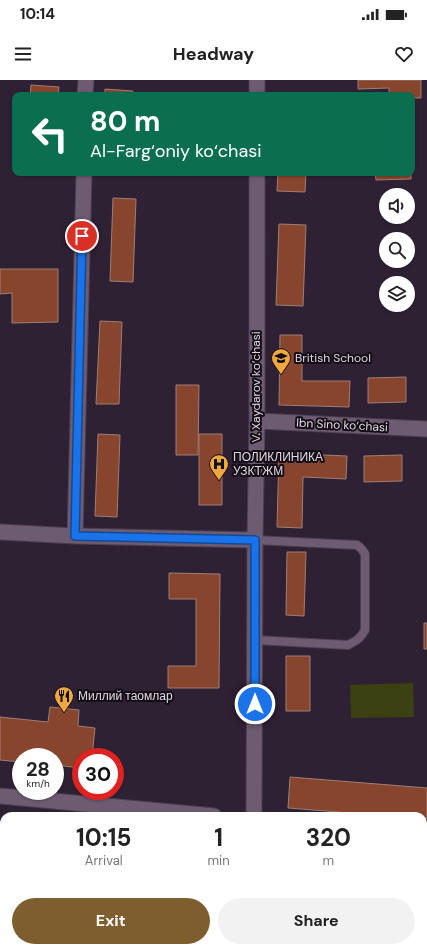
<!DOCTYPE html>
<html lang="en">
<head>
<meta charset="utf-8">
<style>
	:root { --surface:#fff; --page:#f2f2f2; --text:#222; --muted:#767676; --accent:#7e5e2f }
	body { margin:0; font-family:"DM Sans",sans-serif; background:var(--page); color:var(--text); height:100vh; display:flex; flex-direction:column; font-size:15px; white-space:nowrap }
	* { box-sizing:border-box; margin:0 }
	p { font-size:13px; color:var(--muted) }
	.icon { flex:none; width:22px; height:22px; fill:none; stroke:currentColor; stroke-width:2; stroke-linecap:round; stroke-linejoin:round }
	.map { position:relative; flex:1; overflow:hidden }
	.sheet { position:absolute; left:0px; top:732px; width:427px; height:140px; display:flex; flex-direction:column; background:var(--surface); border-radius:12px 12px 0 0; box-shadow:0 1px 3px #0004 }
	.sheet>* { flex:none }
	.top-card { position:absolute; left:12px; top:12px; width:403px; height:84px; border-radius:8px; box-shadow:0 1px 3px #0004; background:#0b6e4f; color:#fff; overflow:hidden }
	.buttons { position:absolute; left:379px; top:108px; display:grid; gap:8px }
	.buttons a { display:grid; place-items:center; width:36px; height:36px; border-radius:50%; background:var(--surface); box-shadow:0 1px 3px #0004; font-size:20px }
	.speed { position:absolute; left:12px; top:668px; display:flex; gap:8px; font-size:20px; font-weight:700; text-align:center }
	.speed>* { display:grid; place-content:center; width:52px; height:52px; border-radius:50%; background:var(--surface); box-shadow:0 1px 3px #0004; line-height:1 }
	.speed small { font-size:10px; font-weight:400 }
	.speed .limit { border:6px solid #d22; background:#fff; color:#111 }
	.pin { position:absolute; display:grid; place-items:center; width:34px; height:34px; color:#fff; margin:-17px; border:2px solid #fff; border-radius:50%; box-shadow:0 1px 4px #0007 }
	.me { position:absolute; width:44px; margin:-22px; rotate:0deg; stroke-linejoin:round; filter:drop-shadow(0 0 3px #0008) }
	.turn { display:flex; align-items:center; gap:14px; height:84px; padding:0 12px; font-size:18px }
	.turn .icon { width:52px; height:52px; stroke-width:2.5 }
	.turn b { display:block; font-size:28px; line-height:34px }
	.eta { display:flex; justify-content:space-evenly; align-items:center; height:68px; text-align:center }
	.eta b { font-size:24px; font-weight:700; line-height:28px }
	.button { display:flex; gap:8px; margin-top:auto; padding:8px 12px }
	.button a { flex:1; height:46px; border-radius:24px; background:var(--accent); color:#fff; font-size:16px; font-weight:700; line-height:46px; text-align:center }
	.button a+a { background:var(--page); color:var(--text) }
	.status { display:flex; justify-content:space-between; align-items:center; height:28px; padding:0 20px; background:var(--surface); direction:ltr }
	.status svg { height:11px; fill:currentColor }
	header { display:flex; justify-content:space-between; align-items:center; height:52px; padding:0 12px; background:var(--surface); font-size:18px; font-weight:700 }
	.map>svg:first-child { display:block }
	.green { fill:#3b4110 }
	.building { fill:#88452e; stroke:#9d7f75 }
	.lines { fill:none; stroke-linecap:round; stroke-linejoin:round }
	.lane-casing { stroke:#4b3f4f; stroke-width:10 }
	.street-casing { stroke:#4b3f4f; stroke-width:17 }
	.lane { stroke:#6c5b71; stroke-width:8 }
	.street { stroke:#6c5b71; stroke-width:15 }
	.route-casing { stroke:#114b97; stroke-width:10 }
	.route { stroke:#1a73e8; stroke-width:7 }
	.labels { text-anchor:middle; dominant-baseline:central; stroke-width:4; stroke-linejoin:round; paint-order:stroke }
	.poi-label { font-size:12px; fill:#e0d6e3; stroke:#140d16; text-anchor:start }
	.street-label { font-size:12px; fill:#e0d6e3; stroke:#140d16 }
</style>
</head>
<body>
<div class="status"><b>10:14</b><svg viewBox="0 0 49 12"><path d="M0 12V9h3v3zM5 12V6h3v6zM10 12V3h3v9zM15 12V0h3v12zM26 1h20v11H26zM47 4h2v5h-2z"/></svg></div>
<header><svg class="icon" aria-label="menu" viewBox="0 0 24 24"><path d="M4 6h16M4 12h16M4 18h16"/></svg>Headway<svg class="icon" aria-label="heart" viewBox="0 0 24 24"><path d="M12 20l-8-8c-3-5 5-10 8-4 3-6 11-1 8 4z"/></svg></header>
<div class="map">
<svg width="427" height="872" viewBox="0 0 427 872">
	<rect width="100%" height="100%" fill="#2f2134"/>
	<path class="green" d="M 413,603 L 414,637 L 351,638 L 350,605 Z"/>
	<path class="building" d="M 358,0 L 421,0 L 421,18 L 412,18 L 412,15 L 389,15 L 389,8 L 358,9 Z
		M 31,5 L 59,7 L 58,15 L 30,15 Z
		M 105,9 L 133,11 L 133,15 L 105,15 Z
		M 278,93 L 306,93 L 305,112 L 277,111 Z
		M 375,93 L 411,93 L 411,99 L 376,100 Z
		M 113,118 L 136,119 L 133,202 L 110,201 Z
		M 279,144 L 306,145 L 303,226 L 276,225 Z
		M 0,189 L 58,189 L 58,242 L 12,243 L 12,213 L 0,214 Z
		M 100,241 L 122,242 L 119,324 L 96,324 Z
		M 280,255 L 302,255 L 302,301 L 350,301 L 349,327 L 279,325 Z
		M 406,297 L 406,322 L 368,323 L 368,298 Z
		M 176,305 L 199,305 L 198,375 L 176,375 Z
		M 98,354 L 120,355 L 117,437 L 95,436 Z
		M 199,354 L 222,354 L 222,425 L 199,425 Z
		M 279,373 L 347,376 L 346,399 L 303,397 L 302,448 L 277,447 Z
		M 402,375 L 402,401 L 364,402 L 364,376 Z
		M 287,472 L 306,472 L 304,536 L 286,535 Z
		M 169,493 L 220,494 L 219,608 L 168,608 L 168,586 L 196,586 L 196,519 L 169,519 Z
		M 424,543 L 427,543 L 427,569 L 424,569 Z
		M 286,576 L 310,576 L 310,631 L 286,631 Z
		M 50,627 L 79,630 L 78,646 L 95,648 L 92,677 L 81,677 L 81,688 L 55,685 L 55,677 L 21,677 L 21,682 L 0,680 L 0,637 L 48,642 Z
		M 290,697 L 427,708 L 427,739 L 423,739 L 423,736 L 388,736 L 288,728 Z
		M 0,741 L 4,742 L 4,771 L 0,771 Z
		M 423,809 L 427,809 L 427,834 L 423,834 Z
		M 292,868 L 320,868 L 320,872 L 292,872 Z"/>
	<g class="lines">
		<g class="lane-casing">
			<path id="lane" d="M 255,560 L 348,565 C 356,561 361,558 365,550 L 365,474 C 363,470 361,468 357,465 L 255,460"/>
		</g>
		<g class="street-casing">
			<path id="street" d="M 257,0 L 257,15
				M 85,15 L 86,0
				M 257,341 L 427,349
				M 0,452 L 75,456 L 255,460
				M 75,456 L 84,93
				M 0,716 L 214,736
				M 254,736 L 255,460 L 257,341 L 257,93
				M 423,761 L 427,761
				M 270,872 L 270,868"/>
		</g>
		<use href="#lane" class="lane"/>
		<use href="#street" class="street"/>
	</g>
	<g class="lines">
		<g class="route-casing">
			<path id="route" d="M 82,156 L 75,456 L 255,460 L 255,624"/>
		</g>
		<use href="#route" class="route"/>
	</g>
	<defs>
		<g id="university-pin" transform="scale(1)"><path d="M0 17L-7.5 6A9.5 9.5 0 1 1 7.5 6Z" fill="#efa73e" stroke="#140d16"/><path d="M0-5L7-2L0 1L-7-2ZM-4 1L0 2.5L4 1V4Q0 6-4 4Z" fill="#111"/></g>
		<g id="hospital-pin" transform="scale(1)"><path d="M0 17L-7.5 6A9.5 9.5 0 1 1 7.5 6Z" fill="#efa73e" stroke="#140d16"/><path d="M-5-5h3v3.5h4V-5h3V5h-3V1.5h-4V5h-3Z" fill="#111"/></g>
		<g id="restaurant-pin" transform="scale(1)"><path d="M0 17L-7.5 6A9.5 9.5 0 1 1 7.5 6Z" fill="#efa73e" stroke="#140d16"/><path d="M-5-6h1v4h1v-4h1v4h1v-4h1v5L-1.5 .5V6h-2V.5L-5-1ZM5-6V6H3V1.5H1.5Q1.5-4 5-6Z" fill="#111"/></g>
	</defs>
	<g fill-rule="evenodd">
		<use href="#university-pin" x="281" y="278"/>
		<use href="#hospital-pin" x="219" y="384"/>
		<use href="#restaurant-pin" x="64" y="616"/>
	</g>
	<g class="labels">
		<g class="poi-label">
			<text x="295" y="278">British School</text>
			<text x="233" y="377">ПОЛИКЛИНИКА<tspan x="233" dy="14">УЗКТЖМ</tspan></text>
			<text x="78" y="616">Миллий таомлар</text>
		</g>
		<g class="street-label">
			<text transform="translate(256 307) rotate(-90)">V. Xaydarov ko‘chasi</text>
			<text transform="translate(342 345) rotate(3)">Ibn Sino ko‘chasi</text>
		</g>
	</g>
</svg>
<div class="buttons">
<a><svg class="icon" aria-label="sound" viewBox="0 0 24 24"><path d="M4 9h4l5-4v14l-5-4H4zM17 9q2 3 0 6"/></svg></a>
<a><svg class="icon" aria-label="search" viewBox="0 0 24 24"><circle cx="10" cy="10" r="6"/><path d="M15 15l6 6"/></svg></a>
<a><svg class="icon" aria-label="layers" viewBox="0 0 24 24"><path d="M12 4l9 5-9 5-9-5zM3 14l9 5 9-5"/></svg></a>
</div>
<div class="speed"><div>28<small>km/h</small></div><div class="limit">30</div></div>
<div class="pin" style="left:82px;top:156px;background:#d93025"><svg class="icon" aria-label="arrive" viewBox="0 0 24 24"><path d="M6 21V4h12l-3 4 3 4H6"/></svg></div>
<svg class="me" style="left:255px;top:624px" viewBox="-20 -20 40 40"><circle r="17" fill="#1a73e8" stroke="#fff" stroke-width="3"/><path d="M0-11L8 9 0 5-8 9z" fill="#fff"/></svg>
<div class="top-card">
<div class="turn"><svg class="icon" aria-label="left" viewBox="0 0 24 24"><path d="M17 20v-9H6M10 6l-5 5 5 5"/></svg><div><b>80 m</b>Al-Farg‘oniy ko‘chasi</div></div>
</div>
<section class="sheet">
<div class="eta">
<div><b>10:15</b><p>Arrival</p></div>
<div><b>1</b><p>min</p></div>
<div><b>320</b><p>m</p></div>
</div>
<div class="button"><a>Exit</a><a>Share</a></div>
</section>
</div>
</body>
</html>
